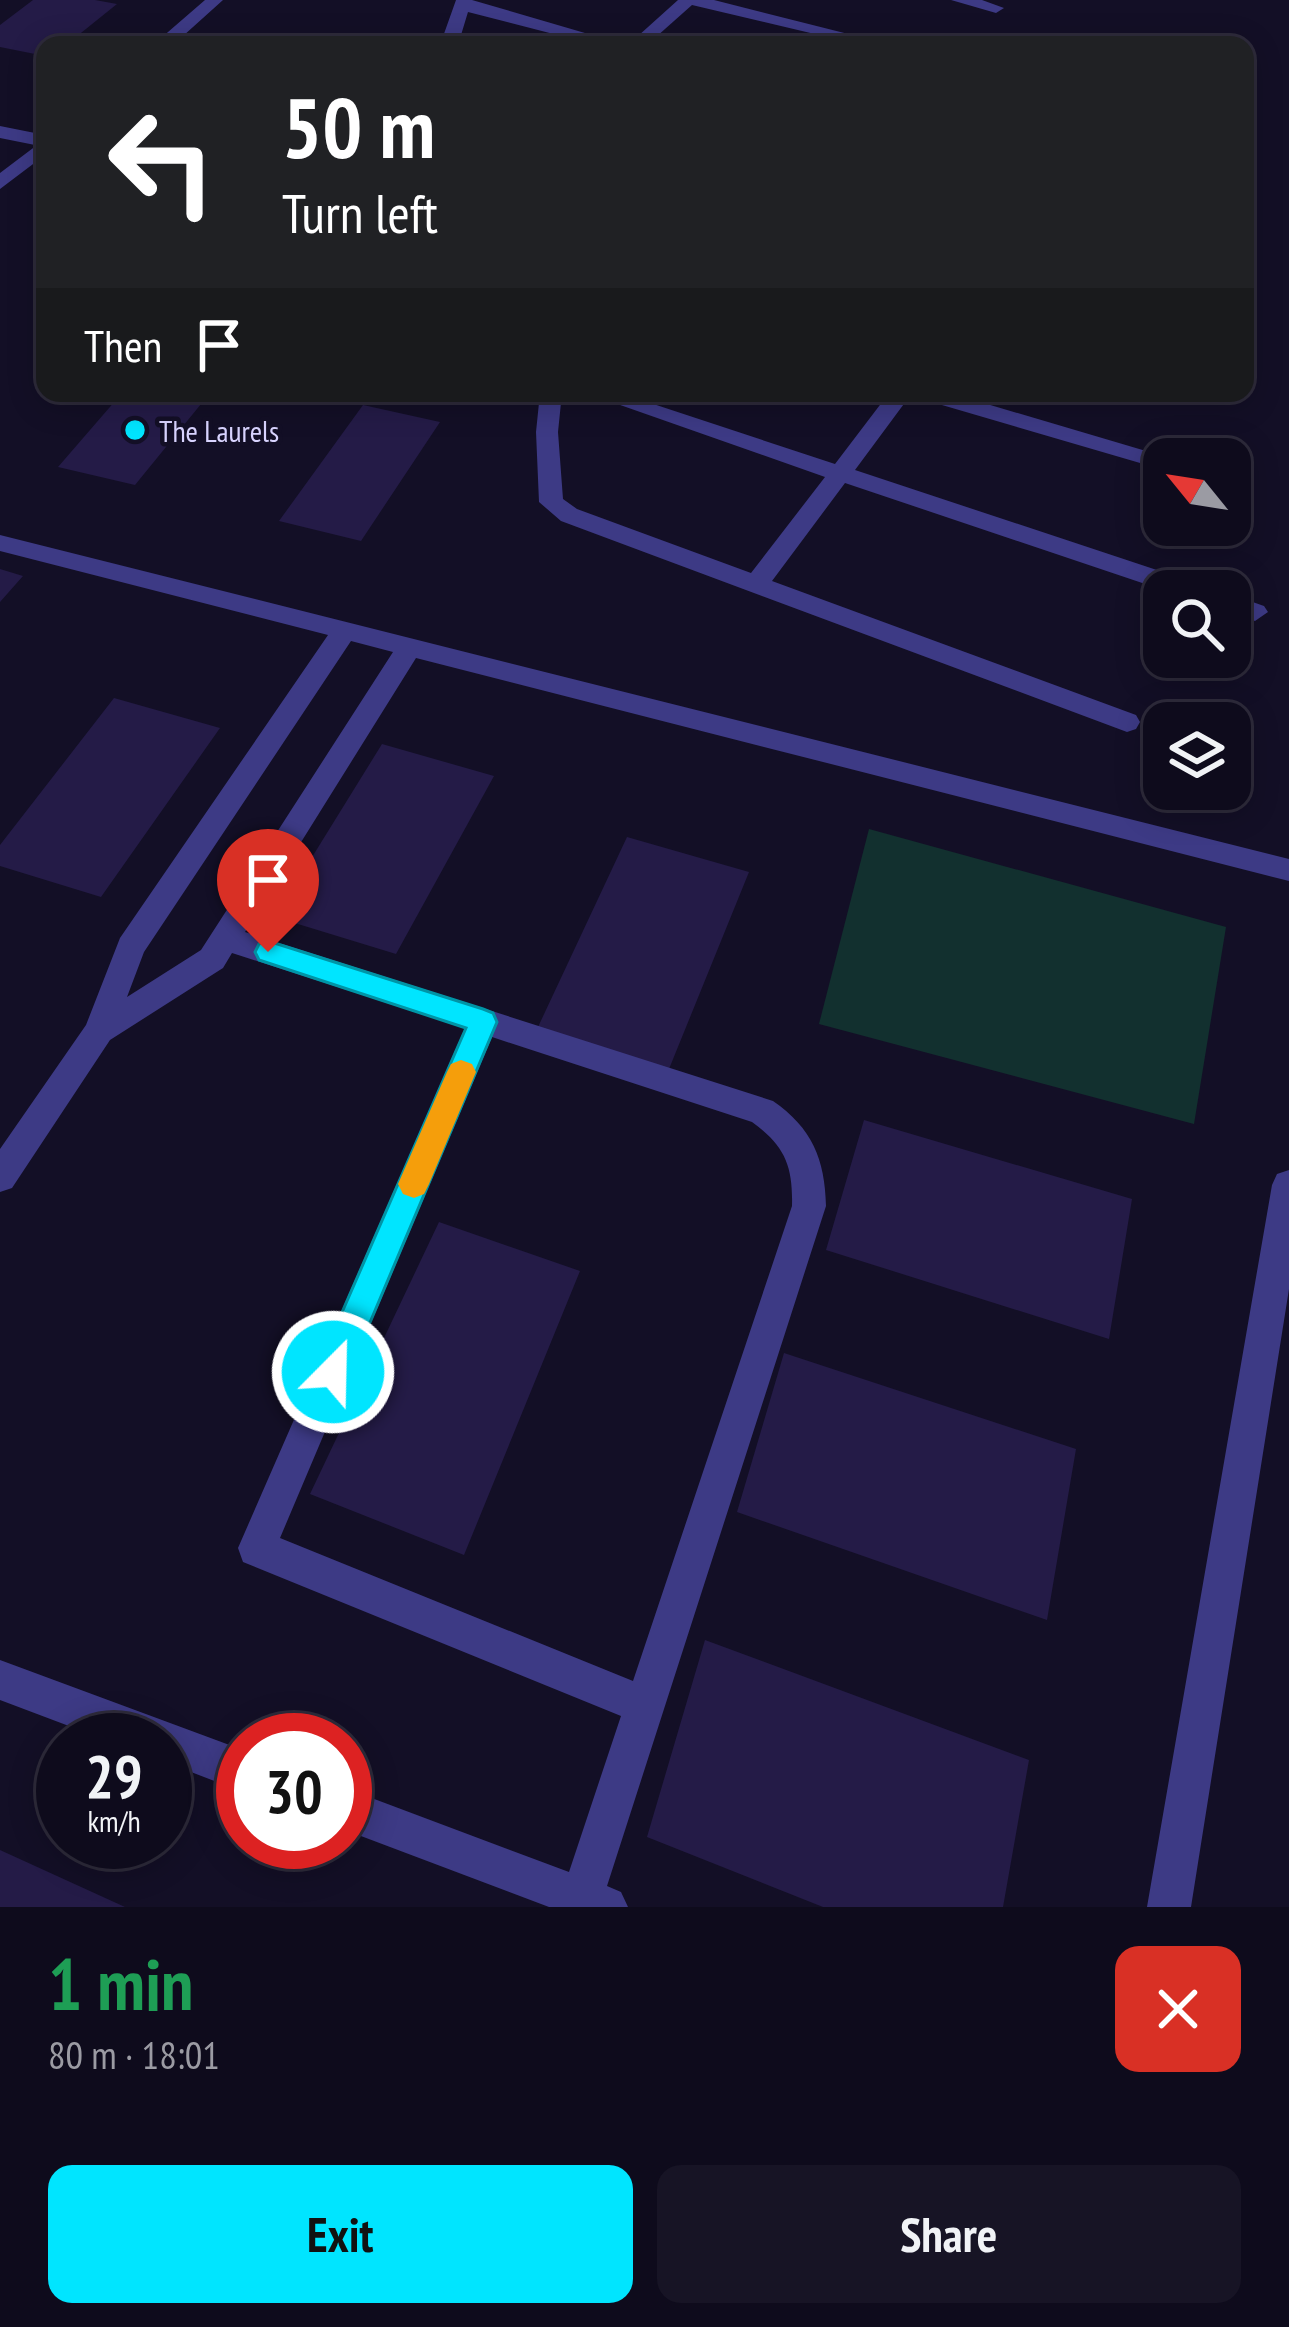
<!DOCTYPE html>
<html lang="en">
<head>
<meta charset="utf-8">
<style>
	:root { --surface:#0e0b1c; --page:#171425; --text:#f1f3f6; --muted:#9b9ba3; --line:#2e2b3b; --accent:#00e5ff }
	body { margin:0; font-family:"PT Sans Narrow",sans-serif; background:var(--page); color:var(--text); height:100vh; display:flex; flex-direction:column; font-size:45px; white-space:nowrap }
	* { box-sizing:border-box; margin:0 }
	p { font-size:39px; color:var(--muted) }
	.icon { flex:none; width:66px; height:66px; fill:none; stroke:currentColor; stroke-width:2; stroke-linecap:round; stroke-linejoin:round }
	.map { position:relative; height:1907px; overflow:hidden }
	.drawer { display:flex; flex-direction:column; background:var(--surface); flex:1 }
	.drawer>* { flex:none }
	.guide { position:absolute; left:36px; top:36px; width:1218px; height:366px; border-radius:24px; box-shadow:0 6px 30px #0003,0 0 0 3px var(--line); background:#202124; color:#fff; overflow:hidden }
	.needle { width:78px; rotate:300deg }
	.fabs { position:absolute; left:1143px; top:438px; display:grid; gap:24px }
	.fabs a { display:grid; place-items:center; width:108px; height:108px; border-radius:24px; background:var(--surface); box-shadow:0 6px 30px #0003,0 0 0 3px var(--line); font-size:60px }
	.speed { position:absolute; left:36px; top:1713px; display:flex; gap:24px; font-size:60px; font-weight:700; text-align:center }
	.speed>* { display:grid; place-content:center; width:156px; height:156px; border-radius:50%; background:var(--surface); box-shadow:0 6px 30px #0003,0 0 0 3px var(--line); line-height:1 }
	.speed small { font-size:30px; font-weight:400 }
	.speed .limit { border:18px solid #d22; background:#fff; color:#111 }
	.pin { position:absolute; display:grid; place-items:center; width:102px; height:102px; color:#fff; margin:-123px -51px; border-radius:50% 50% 50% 0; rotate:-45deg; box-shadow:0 0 12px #0007 }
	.pin .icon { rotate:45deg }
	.me { position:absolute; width:132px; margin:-66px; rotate:23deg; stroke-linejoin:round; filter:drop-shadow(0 0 9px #0008) }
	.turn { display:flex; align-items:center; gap:42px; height:252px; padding:0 48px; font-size:54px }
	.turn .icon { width:156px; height:156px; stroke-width:2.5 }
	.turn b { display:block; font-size:84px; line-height:102px }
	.then { display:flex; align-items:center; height:114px; padding:0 48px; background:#0003; gap:24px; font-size:45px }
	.round { display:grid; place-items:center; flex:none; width:126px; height:126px; border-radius:24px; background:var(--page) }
	.overview { display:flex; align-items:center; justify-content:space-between; height:204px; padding:0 48px }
	h1 { font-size:72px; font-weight:700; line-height:90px; color:#1e9e55 }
	.primary-button { display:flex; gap:24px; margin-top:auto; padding:24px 48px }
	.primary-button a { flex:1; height:138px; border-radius:24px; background:var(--accent); color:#111; font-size:48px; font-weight:700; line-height:138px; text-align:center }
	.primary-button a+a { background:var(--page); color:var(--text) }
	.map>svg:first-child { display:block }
	.green { fill:#12302f }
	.building { fill:#241b47 }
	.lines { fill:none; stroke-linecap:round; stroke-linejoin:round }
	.minor { fill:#3d3a85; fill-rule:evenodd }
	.tertiary { fill:#3d3a85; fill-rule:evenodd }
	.route { fill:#00e5ff; stroke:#0095a6; stroke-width:3 }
	.slow { fill:#f59e0b }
	.poi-dot { fill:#00e5ff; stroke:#130f26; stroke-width:4.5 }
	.labels { text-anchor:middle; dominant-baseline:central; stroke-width:9; stroke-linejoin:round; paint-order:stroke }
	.far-poi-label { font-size:30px; fill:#d9d4ff; stroke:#130f26; text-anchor:start }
</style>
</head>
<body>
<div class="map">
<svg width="1289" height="1907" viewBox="0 0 1289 1907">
	<rect width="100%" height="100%" fill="#130f26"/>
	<path class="green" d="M 869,829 L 1226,927 L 1194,1124 L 819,1024 Z"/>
	<path class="building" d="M 33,0 L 95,0 L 117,4 L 66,45 L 45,45 L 45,56 L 0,47 L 0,25 Z
		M 122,393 L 210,393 L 135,485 L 58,467 Z
		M 363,405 L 440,422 L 361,541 L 279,521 Z
		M 0,569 L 23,576 L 0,602 Z
		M 114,698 L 220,728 L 101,897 L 0,866 L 0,845 Z
		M 382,744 L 494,776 L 396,954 L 275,917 Z
		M 627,837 L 749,872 L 669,1069 L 538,1027 Z
		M 864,1120 L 1132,1199 L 1109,1339 L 826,1250 Z
		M 439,1222 L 580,1271 L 464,1555 L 310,1494 Z
		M 784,1353 L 1076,1449 L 1047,1620 L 737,1512 Z
		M 705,1640 L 1029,1760 L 1003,1907 L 823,1907 L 647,1837 Z
		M 0,1850 L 125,1907 L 0,1907 Z"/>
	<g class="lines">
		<path class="minor" d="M 456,0 L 472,0 L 626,45 L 596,45 L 468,12 L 458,45 L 440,45 Z
			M 678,0 L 714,0 L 892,45 L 861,45 L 692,5 L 647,45 L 628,45 Z
			M 951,0 L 982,0 L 1004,8 L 996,13 Z
			M 0,126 L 45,135 L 45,147 L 0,138 Z
			M 540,393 L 562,393 L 558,432 L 563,499 L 577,509 L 751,573 L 825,477 L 586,393 L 620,393 L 835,464 L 889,393 L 912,393 L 855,470 L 1202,585 L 1205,591 L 1166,591 L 845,483 L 772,581 L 1136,715 L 1140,722 L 1136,729 L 1127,732 L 561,521 L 539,502 L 536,432 Z
			M 915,393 L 950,393 L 1173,459 L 1164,459 L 1164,470 L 918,398 Z
			M 1230,474 L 1240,478 L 1240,488 L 1230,490 Z
			M 0,535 L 1289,859 L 1289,881 L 416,658 L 245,932 L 773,1101 C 812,1128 825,1159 826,1206 L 607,1886 L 621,1892 L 628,1907 L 549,1907 L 345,1830 L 345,1788 L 569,1872 L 621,1716 L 243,1562 L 238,1548 L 465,1028 L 232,953 L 223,968 L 110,1040 L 12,1188 L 0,1192 L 0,1149 L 86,1025 L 120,938 L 328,635 L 0,551 ZM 351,641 L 393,652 L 201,950 L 127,997 L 144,952 ZM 492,1037 L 752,1122 C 785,1146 793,1166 792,1206 L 633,1681 L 280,1538 Z
			M 1230,594 L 1264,606 L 1268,612 L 1255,621 L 1230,612 Z
			M 1289,1170 L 1289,1289 L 1191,1907 L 1147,1907 L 1272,1185 L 1277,1174 Z
			M 0,1660 L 243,1750 L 243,1792 L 165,1762 L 165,1740 L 106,1740 L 0,1700 Z"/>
		<path class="tertiary" d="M 205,0 L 223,0 L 173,45 L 153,45 Z
			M 45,139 L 45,155 L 0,189 L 0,173 Z"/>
	</g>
	<path class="route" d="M 268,941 L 483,1009 L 493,1013 L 497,1022 L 344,1384 L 333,1389 L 321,1384 L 316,1372 L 466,1028 L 259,960 L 255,952 L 259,944 Z"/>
	<path class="slow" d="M 461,1060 L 472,1064 L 476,1072 L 429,1184 L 424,1194 L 414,1198 L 403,1194 L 398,1184 L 447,1072 L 451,1064 Z"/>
	<circle class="poi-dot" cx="135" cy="430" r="12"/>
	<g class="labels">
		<g class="far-poi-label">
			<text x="159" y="430">The Laurels</text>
		</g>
	</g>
</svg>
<div class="fabs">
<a><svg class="needle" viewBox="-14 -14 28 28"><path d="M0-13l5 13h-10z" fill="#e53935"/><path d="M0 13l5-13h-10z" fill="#9b9ba3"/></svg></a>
<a><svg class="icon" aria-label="search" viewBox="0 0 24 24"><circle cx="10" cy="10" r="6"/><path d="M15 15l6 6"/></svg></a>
<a><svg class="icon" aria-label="layers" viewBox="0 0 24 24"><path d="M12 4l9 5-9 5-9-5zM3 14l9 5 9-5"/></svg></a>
</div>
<div class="speed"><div>29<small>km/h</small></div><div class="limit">30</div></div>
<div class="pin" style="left:268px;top:952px;background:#d93025"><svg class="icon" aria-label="arrive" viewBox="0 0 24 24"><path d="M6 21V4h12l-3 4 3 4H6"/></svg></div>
<svg class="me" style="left:333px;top:1372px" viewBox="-20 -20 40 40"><circle r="17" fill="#00e5ff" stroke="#fff" stroke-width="3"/><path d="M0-11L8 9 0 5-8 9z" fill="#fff"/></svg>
<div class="guide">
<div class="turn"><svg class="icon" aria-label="left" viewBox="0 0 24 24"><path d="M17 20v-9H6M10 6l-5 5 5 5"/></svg><div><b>50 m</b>Turn left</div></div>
<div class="then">Then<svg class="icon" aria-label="arrive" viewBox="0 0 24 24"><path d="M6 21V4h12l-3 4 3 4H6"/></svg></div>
</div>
</div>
<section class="drawer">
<div class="overview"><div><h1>1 min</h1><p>80 m · 18:01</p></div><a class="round" style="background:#d93025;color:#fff"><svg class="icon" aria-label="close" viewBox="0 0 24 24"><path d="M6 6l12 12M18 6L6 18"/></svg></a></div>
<div class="primary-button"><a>Exit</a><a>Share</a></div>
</section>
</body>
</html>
